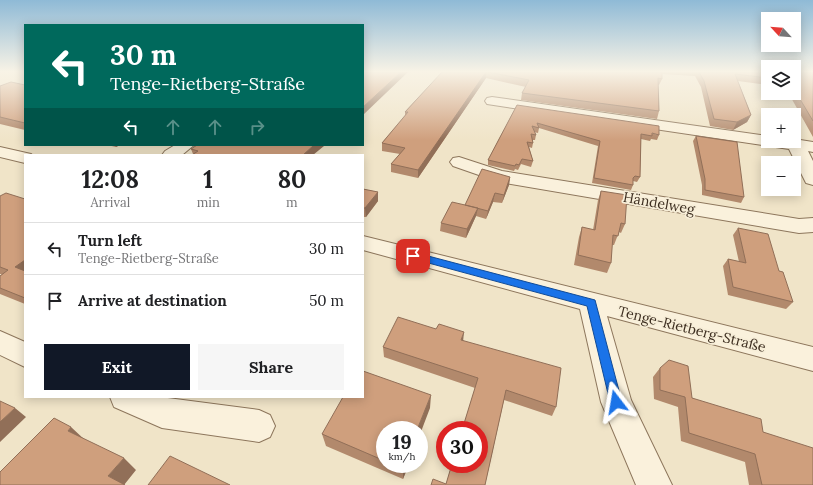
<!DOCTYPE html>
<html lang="en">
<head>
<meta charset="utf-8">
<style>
	:root { --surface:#fff; --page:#f6f6f6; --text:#202124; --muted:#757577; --line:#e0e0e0; --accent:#111827 }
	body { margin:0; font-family:Lora,serif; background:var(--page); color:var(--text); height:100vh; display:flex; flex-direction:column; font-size:15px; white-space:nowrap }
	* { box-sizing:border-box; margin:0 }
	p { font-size:13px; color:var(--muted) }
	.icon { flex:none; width:22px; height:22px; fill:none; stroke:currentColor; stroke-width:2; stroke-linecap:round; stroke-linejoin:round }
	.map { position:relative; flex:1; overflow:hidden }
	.drawer { position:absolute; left:24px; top:154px; width:340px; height:244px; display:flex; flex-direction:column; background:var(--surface); border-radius:0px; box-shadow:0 2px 10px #0003 }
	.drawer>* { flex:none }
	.guide { position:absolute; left:24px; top:24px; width:340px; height:122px; border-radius:0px; box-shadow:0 2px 10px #0003; background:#00695c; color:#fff; overflow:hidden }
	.needle { width:26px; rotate:296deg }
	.controls { position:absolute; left:761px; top:12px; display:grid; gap:8px }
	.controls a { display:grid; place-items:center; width:40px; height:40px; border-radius:0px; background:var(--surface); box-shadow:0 2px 10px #0003; font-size:20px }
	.speed { position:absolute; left:376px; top:421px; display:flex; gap:8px; font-size:20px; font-weight:700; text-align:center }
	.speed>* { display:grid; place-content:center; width:52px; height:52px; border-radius:50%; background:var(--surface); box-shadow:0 2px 10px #0003; line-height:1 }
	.speed small { font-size:10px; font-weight:400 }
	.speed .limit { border:6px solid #d22; background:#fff; color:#111 }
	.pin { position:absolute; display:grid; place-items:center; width:34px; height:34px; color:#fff; margin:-17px; border-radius:8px; box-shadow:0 2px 6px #0006 }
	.me { position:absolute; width:44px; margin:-22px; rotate:346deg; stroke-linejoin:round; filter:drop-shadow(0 0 3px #0008) }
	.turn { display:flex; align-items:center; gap:14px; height:84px; padding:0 20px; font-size:18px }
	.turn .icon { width:52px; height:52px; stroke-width:2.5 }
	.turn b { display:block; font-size:28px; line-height:34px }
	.lanes { display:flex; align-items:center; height:38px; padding:0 20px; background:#0003; justify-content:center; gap:20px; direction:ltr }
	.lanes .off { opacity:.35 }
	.eta { display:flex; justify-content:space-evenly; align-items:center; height:68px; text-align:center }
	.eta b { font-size:24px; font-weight:700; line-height:28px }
	.button { display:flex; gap:8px; margin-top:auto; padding:8px 20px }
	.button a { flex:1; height:46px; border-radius:0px; background:var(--accent); color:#fff; font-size:16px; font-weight:700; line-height:46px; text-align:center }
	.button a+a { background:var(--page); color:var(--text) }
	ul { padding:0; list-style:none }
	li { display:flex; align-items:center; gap:12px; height:52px; padding:0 20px; border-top:1px solid var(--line) }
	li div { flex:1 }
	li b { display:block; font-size:15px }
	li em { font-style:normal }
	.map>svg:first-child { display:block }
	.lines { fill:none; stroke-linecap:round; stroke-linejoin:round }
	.minor-casing { stroke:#8d765c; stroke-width:2 }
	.minor { fill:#faf1dc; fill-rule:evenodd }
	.wall { fill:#b2896c }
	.shaded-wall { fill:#916f58 }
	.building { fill:#cf9f7d; stroke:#916f58 }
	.route { fill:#1a73e8; stroke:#114b97 }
	.labels { text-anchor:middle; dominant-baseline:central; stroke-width:3.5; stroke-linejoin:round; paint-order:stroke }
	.street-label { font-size:14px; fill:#3d2e20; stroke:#f7eed8 }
</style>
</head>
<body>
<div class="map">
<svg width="813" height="485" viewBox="0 0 813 485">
	<rect width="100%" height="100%" fill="#f0e4c8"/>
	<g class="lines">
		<g class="minor-casing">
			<path id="minor" d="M 492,97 L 768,136 L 768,141 L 794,141 L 794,139 L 813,142 L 813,152 L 808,151 L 813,161 L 813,185 L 806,183 L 789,149 L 487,104 L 485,101 L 487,98 Z
				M 175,145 L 194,145 L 182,155 L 162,155 L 165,151 Z
				M 0,147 L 31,154 L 32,155 L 25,155 L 25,163 L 0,157 Z
				M 459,157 L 502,171 L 799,219 L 813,218 L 813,232 L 799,233 L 499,182 L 453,166 L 450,162 L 453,158 Z
				M 363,236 L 813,347 L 813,371 L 607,316 L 631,400 L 672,485 L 636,485 L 601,402 L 580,309 L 363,250 Z
				M 0,331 L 25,342 L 25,367 L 0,355 Z
				M 110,397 L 160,397 L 259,410 L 270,415 L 275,426 L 270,437 L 259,442 L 162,428 L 114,407 Z"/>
		</g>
		<use href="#minor" class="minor"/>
	</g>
	<path class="wall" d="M 442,72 L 768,72 L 768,85 L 738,81 L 751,115 L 747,122 L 733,130 L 710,126 L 701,87 L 695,76 L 662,74 L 662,79 L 659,85 L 658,85 L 659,111 L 657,119 L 521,100 L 522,93 L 526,87 L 486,78 L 418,178 L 391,172 L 391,164 L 400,154 L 382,151 L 382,143 L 405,116 L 405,112 Z
		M 794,72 L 813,72 L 813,137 L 789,94 L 786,93 L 794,93 Z
		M 25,85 L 25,130 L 0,124 L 0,86 Z
		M 517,105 L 659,135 L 657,140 L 651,139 L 650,141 L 641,139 L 640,177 L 637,182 L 633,181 L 633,185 L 631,190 L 592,183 L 598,146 L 539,128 L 538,133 L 534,132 L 536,135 L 535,140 L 532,140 L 533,143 L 532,148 L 529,147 L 533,161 L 531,167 L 521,164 L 518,170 L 515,169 L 514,171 L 488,165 L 488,160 Z
		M 696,136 L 744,197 L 741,203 L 702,195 L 702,185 L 693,141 Z
		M 107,145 L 120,145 L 116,147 Z
		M 197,145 L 323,145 L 324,146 L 193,154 L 191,149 Z
		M 510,177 L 509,185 L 502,203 L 493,202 L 486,219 L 476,216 L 466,238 L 440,231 L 441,223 L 465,205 Z
		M 363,189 L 378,192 L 378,201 L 366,217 L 363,217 Z
		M 601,191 L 625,224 L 621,233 L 619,232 L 614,245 L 612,245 L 611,263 L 607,273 L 574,265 L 579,237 L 582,227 L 593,230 L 598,200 Z
		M 0,196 L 25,199 L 25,304 L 0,294 L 0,276 L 2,274 L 0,274 Z
		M 738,228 L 779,271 L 793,302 L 786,309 L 728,295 L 723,266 L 728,259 L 739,262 L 733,235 Z
		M 463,340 L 556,407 L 552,416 L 504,400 L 485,485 L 431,485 L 446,484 L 475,388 L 384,357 L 383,347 Z
		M 660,368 L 692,398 L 763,432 L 813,485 L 749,485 L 745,462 L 681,441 L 678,407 L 654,399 L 653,377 Z
		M 430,408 L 385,430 L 385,464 L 409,464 L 403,479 L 326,446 L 322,434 Z"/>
	<path class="shaded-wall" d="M 401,72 L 408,72 L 363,115 L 363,107 Z
		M 486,72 L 486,78 L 418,178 L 418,170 Z
		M 751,115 L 747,122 L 733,130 L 737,122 Z
		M 115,145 L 120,145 L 116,147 Z
		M 314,145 L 323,145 L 324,146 L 313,155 L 303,155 Z
		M 510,177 L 509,185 L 502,203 L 504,195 Z
		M 378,192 L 378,201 L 366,217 L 365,208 Z
		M 495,193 L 493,202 L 486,219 L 488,211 Z
		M 478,208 L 476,216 L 466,238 L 467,229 Z
		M 25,260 L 25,275 L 15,267 Z
		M 464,332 L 463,342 L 461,340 Z
		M 431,395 L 430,408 L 419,437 L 419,430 L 417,430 Z
		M 15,408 L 26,417 L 0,442 L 0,422 Z
		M 71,427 L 85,440 L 68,431 Z
		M 124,458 L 136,470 L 124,485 L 108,476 Z
		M 404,464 L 409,464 L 403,479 L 403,468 Z"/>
	<path class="building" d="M 363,72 L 401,72 L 363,107 Z
		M 442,72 L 486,72 L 418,170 L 391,164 L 405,148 L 382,143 L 408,112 L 405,112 Z
		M 488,72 L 662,72 L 662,79 L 658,78 L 659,111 L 522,93 L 529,80 Z
		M 699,72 L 768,72 L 768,78 L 735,74 L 751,115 L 737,122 L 714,119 L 704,81 Z
		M 794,72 L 813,72 L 813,121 L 794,89 Z
		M 11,82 L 25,85 L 25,123 L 0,117 L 0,86 Z
		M 517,105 L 659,126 L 659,135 L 652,133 L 652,136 L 641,134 L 640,177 L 635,176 L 633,178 L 633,185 L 594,178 L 600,141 L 537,123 L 539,128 L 532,126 L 536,135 L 531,134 L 533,143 L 527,142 L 533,161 L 522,159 L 519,165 L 516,164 L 515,166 L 488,160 Z
		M 696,136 L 737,142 L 744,197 L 705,190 L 705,179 Z
		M 197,145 L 314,145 L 303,155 L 192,155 L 198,151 L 191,149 Z
		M 482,169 L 510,177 L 504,195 L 495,193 L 488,211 L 465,205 Z
		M 363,189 L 378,192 L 365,208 L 363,208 Z
		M 601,191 L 627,195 L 625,224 L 621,223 L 618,236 L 613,235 L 611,263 L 578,255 L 582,227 L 595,230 Z
		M 6,193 L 25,199 L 25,260 L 15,267 L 25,271 L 25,298 L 0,288 L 0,276 L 8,270 L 0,267 L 0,196 Z
		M 452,202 L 478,208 L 467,229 L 441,223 Z
		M 738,228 L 768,234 L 779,271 L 783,272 L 793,302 L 733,287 L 728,259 L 746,263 Z
		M 398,317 L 436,329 L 439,324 L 464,332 L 461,340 L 561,368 L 556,407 L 506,390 L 485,485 L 431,485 L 433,479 L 446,484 L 452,464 L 479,464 L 479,430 L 462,430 L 478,378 L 383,347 Z
		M 669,360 L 688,366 L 692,398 L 761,419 L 763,432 L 813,448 L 813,485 L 762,485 L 755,454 L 689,433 L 685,397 L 660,390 L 660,368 Z
		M 363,371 L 431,395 L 417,430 L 385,430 L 385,461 L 322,434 L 343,397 L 363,397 Z
		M 0,401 L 15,408 L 0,422 Z
		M 54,418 L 71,427 L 68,431 L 124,458 L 108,476 L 125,485 L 0,485 L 0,472 Z
		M 170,456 L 230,485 L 148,485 Z
		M 392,464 L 404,464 L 403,468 Z"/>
	<linearGradient id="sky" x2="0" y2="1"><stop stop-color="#8fbad6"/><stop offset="0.51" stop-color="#f8f3e6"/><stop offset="1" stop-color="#f8f3e6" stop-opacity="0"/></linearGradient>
	<rect width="813" height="140" fill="url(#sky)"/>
	<path class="route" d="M 413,252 L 595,300 L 622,402 L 620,406 L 616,408 L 612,406 L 610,402 L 587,306 L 410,258 L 408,256 Z"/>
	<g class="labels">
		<g class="street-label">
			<text transform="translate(659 203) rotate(10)">Händelweg</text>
			<text transform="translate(692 329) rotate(14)">Tenge-Rietberg-Straße</text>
		</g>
	</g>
</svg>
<div class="controls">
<a><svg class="needle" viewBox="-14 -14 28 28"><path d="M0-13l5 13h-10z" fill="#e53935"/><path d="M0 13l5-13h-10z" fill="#757577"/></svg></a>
<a><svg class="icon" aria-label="layers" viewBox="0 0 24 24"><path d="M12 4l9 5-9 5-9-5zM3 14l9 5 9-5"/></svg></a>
<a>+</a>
<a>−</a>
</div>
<div class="speed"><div>19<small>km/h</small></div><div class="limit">30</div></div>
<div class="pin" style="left:413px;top:256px;background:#d93025"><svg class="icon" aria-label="arrive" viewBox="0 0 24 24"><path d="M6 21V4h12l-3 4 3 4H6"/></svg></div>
<svg class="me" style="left:616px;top:402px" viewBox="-20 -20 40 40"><path d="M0-17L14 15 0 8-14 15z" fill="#1a73e8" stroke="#fff" stroke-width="4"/></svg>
<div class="guide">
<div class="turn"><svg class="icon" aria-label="left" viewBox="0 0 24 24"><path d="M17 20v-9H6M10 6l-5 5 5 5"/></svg><div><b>30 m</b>Tenge-Rietberg-Straße</div></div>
<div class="lanes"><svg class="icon" aria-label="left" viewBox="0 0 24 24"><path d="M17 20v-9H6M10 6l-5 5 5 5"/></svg><svg class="icon off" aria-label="ahead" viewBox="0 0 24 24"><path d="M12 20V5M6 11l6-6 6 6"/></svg><svg class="icon off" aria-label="ahead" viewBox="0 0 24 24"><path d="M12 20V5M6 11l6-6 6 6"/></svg><svg class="icon off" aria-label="right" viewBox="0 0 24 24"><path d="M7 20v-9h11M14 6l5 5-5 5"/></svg></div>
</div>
<section class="drawer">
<div class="eta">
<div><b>12:08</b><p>Arrival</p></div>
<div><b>1</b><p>min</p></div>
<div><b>80</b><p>m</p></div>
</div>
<ul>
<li><svg class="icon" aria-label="left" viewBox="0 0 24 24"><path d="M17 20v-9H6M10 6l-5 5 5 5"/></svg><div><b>Turn left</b><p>Tenge-Rietberg-Straße</p></div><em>30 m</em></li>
<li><svg class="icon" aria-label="arrive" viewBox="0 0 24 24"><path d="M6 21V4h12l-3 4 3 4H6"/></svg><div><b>Arrive at destination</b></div><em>50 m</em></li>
</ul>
<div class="button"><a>Exit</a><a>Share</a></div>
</section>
</div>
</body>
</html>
